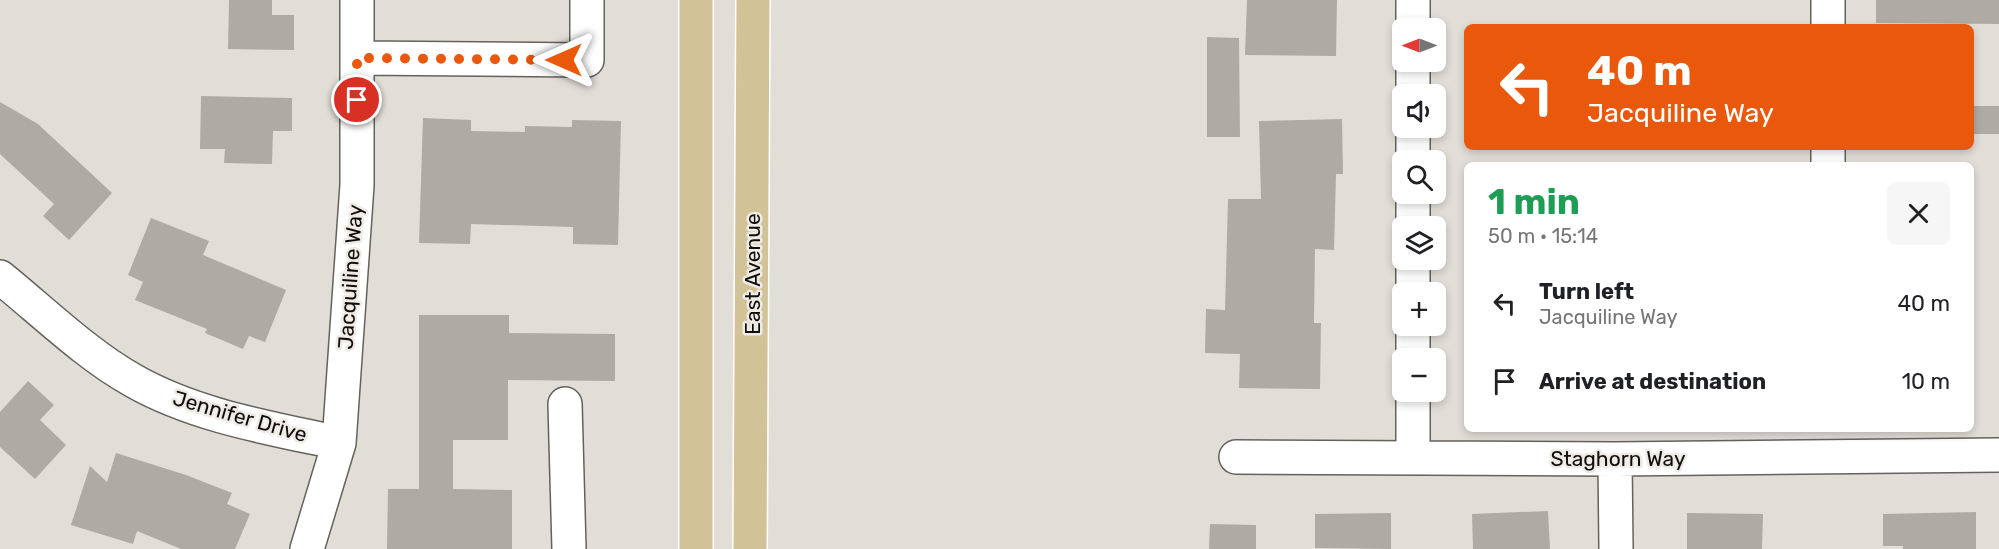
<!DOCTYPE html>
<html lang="en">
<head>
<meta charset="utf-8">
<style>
	:root { --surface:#fff; --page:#f6f6f6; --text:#202124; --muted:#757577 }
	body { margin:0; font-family:Rubik,sans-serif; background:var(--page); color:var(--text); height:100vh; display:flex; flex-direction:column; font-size:22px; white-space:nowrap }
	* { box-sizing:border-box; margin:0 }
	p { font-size:20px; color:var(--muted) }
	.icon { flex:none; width:33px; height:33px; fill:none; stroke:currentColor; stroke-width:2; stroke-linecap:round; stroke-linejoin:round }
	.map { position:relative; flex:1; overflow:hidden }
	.details { position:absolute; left:1464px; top:162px; width:510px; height:270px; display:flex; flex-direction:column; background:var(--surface); border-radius:9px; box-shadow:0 3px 9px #0003 }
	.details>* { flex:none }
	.top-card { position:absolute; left:1464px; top:24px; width:510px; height:126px; border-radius:9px; box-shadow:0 3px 9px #0003; background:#ea580c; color:#fff; overflow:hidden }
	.needle { width:39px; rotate:270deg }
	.buttons { position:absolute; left:1392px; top:18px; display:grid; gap:12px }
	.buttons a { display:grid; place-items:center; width:54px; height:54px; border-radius:9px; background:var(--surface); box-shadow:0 3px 9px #0003; font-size:30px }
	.pin { position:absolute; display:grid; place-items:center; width:51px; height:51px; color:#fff; margin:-26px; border:3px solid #fff; border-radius:50%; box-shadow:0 2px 6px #0007 }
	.me { position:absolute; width:66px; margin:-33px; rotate:270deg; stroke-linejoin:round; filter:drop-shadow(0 0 4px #0008) }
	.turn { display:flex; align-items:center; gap:21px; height:126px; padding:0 24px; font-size:27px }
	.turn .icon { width:78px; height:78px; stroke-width:2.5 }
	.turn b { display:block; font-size:42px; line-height:51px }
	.round { display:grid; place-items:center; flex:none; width:63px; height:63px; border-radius:9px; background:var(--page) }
	.head { display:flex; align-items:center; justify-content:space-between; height:102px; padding:0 24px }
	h1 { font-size:36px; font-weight:700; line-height:45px; color:#1e9e55 }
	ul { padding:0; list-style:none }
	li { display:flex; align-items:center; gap:18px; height:78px; padding:0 24px }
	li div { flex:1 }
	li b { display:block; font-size:22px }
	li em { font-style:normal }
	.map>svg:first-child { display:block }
	.building { fill:#aeaba4 }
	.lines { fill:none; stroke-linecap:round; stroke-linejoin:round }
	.minor-casing { stroke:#64625c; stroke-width:36 }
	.major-casing { stroke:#fff; stroke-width:36 }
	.minor { stroke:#fff; stroke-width:33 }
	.major { stroke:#d1c297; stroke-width:33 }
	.route { stroke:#ea580c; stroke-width:10; stroke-dasharray:0 18 }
	.labels { text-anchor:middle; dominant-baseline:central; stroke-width:5; stroke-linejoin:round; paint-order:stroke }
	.street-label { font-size:21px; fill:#0e0d0b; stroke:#eeebe4 }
</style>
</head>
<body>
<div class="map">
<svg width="1999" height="549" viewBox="0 0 1999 549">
	<rect width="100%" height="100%" fill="#e1ded7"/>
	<path class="building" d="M 229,0 L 272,0 L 272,15 L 294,15 L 294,50 L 228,49 Z
		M 1247,0 L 1337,0 L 1336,56 L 1245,55 Z
		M 1876,0 L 1999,0 L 1999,24 L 1876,23 Z
		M 1207,37 L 1239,38 L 1240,137 L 1207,137 Z
		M 201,96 L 292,98 L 292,131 L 273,131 L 272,164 L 224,163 L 225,149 L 200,149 Z
		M 0,102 L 38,124 L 112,193 L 69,240 L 43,216 L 54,204 L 0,154 Z
		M 1971,106 L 1999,106 L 1999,134 L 1971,134 Z
		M 423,118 L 471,120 L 471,131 L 525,132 L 525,126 L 572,127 L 572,120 L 621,121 L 618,245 L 573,244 L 573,227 L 471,224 L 470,244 L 419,243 Z
		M 1342,119 L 1343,174 L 1336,174 L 1334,250 L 1315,249 L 1314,323 L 1321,323 L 1320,389 L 1239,388 L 1240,354 L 1205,353 L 1206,309 L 1225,310 L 1228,199 L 1261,199 L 1259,121 Z
		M 151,218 L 209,241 L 203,255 L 286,290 L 265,342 L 249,336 L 243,349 L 205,333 L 207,329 L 135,300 L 143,282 L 128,275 Z
		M 419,315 L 509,315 L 509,333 L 615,334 L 615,381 L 508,380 L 508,440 L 453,440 L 453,489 L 512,490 L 512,549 L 387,549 L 388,489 L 419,489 Z
		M 28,381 L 54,405 L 40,420 L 66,445 L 35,479 L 0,447 L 0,412 Z
		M 116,453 L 186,475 L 232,493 L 227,504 L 250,514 L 235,549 L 181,549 L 137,531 L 133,544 L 71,525 L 90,466 L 107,482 Z
		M 1548,511 L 1550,549 L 1473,549 L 1472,514 Z
		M 1976,512 L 1976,549 L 1903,549 L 1903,546 L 1883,546 L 1883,514 Z
		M 1391,513 L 1391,549 L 1315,548 L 1315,514 Z
		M 1687,513 L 1763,514 L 1762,549 L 1687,549 Z
		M 1210,524 L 1256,525 L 1256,549 L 1209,549 Z"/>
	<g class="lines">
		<g class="minor-casing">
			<path id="minor" d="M 1828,0 L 1828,27
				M 1413,28 L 1413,0
				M 357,58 L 587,60 L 587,0
				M 1413,94 L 1413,62
				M 1828,147 L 1828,165
				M 1413,160 L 1413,128
				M 1413,226 L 1413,194
				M 0,277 C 42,311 87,355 134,381 C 196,416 270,428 339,443
				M 1413,292 L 1413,260
				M 1413,358 L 1413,326
				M 565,404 L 569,549
				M 1236,457 L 1615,459 L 1999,455
				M 1413,457 L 1413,392
				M 1615,459 L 1616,549
				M 307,549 L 339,443 L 357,185 L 357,0"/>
		</g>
		<g class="major-casing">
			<path id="major" d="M 696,549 L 696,0
				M 750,549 L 753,0"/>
		</g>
		<use href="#minor" class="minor"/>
		<use href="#major" class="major"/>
	</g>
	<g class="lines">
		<path class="route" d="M 357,100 L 357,58 L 564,60"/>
	</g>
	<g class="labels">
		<g class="street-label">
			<text transform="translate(752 274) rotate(-90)">East Avenue</text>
			<text transform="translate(350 277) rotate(-86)">Jacquiline Way</text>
			<text transform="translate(240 416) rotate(16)">Jennifer Drive</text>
			<text x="1618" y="458">Staghorn Way</text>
		</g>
	</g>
</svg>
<div class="buttons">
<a><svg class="needle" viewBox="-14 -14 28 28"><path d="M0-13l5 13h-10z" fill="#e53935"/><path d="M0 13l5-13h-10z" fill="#757577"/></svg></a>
<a><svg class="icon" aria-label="sound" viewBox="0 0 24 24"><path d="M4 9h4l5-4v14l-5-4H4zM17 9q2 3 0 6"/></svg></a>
<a><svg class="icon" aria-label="search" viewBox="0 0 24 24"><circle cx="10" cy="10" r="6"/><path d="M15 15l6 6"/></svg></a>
<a><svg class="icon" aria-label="layers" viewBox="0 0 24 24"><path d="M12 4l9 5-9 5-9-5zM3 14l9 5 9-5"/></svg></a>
<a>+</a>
<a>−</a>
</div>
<div class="pin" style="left:357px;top:100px;background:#d93025"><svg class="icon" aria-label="arrive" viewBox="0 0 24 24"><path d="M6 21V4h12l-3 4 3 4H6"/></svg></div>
<svg class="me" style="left:564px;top:60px" viewBox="-20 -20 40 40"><path d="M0-17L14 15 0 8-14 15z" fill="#ea580c" stroke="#fff" stroke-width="4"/></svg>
<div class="top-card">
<div class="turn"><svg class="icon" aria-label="left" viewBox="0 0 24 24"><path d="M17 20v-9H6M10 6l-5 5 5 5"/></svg><div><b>40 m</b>Jacquiline Way</div></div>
</div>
<section class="details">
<div class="head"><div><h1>1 min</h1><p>50 m · 15:14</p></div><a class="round"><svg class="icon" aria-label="close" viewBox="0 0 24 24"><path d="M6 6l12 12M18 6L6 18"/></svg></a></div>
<ul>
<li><svg class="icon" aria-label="left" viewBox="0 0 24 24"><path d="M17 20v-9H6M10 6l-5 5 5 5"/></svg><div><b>Turn left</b><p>Jacquiline Way</p></div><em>40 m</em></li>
<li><svg class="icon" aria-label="arrive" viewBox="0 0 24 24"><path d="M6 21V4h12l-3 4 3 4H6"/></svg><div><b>Arrive at destination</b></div><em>10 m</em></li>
</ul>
</section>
</div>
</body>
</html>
